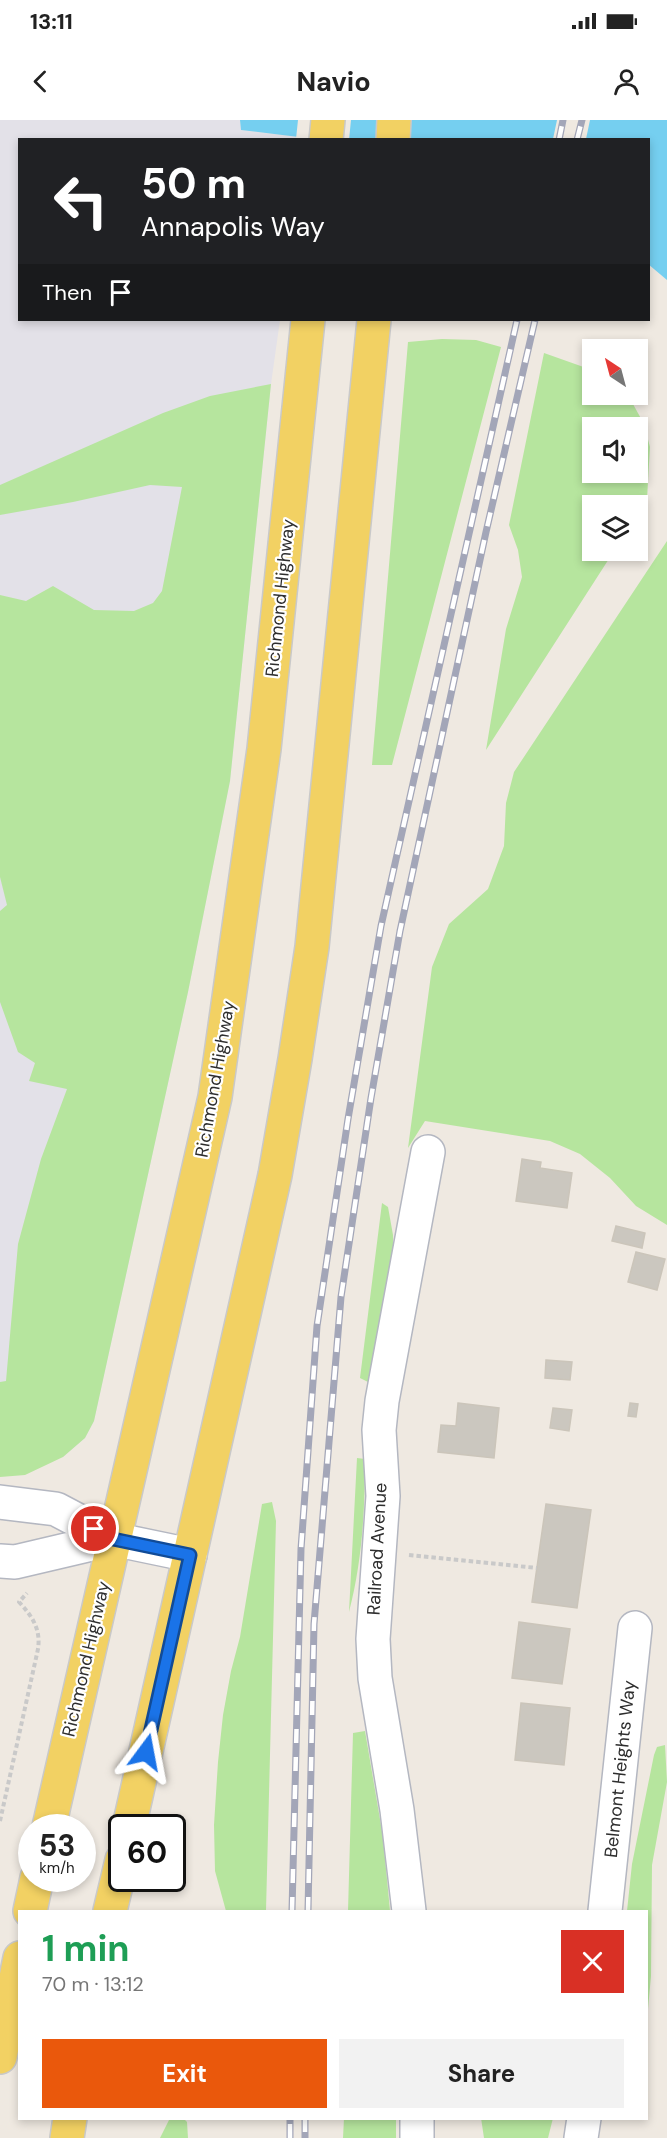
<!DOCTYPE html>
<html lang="en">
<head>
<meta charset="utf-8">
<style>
	:root { --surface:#fff; --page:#f2f2f2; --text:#222; --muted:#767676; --accent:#ea580c }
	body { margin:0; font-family:"DM Sans",sans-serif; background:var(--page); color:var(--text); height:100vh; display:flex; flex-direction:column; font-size:22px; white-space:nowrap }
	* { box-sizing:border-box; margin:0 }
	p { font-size:20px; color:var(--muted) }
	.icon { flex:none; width:33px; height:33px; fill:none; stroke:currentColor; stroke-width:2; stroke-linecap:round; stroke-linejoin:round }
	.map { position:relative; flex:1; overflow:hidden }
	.side { position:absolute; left:18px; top:1790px; width:630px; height:210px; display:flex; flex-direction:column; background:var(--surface); border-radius:0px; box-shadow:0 3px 9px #0003 }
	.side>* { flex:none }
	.banner { position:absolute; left:18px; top:18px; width:632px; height:183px; border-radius:0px; box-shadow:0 3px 9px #0003; background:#202124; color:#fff; overflow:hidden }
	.needle { width:39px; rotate:324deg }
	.buttons { position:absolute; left:582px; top:219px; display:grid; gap:12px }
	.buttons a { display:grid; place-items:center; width:66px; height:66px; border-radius:0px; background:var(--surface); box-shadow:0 3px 9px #0003; font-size:30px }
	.speed { position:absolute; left:18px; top:1694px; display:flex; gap:12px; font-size:30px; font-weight:700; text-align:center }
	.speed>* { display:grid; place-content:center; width:78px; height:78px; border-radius:50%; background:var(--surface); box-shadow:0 3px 9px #0003; line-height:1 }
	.speed small { font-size:15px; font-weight:400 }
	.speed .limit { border:3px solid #111; border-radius:9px; background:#fff; color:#111 }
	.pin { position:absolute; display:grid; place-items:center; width:51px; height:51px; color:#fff; margin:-26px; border:3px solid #fff; border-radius:50%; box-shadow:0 2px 6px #0007 }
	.me { position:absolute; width:66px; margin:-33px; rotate:13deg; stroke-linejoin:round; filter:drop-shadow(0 0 4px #0008) }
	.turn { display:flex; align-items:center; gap:21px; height:126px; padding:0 24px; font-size:27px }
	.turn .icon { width:78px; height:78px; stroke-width:2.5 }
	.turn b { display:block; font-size:42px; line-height:51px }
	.then { display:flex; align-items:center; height:57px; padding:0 24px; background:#0003; gap:12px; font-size:22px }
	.round { display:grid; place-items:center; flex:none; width:63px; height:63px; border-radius:0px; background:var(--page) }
	.headline { display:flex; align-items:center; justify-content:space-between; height:102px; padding:0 24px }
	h1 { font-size:36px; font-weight:700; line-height:45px; color:#1e9e55 }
	.cta { display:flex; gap:12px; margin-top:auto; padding:12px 24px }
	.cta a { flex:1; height:69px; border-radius:0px; background:var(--accent); color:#fff; font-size:24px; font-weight:700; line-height:69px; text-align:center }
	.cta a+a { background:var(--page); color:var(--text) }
	.status { display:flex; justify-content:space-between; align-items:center; height:42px; padding:0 30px; background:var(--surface); direction:ltr }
	.status svg { height:16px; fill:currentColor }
	header { display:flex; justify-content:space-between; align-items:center; height:78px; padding:0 24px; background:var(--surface); font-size:27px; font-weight:700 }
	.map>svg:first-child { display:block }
	.industrial { fill:#e3e1e8 }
	.green { fill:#b6e59e; fill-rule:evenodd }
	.water { fill:#75cff0 }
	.pier { fill:#efe9e1 }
	.building { fill:#cbc7bf; stroke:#cbc5ba; stroke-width:1.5 }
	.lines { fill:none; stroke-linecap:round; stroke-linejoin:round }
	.minor-casing { stroke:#b4b7c1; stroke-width:36 }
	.major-casing { stroke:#c9c9c9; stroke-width:36 }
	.path { stroke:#c9c9c9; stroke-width:4; stroke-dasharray:4.5 3; stroke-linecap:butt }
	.minor { stroke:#fff; stroke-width:33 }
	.major { stroke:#f2d163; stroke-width:33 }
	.rail-casing { stroke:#a3a6b8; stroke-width:7 }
	.rail { stroke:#fff; stroke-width:4.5; stroke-dasharray:14; stroke-linecap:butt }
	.route-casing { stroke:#114b97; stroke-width:15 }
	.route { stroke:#1a73e8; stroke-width:10 }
	.labels { text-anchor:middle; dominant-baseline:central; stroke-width:4.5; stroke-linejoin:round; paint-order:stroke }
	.street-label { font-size:18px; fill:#2e2e2e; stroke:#fff }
</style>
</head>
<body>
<div class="status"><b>13:11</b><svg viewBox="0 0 49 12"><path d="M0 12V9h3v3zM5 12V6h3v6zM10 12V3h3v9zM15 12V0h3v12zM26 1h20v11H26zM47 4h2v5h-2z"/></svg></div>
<header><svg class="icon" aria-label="back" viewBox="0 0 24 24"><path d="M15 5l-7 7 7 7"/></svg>Navio<svg class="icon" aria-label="person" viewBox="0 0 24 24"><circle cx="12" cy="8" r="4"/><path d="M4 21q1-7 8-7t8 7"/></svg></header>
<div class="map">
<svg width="667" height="2018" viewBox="0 0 667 2018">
	<rect width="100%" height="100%" fill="#efe9e1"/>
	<path class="industrial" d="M 0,0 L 240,0 L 241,10 L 307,18 L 306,20 L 20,20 L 20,200 L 280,200 L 271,264 L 230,661 L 188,872 L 94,1301 L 85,1318 L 63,1337 L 0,1333 Z"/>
	<path class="green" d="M 442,219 L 476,220 L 501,227 L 392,645 L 372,645 L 408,222 Z
		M 544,233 L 592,250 L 592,274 L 628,275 L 644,304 L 650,327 L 647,379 L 638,393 L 638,386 L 592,386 L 592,430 L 614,431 L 486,630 L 506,509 L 522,457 L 518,430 L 509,405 ZM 592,308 L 638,308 L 638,352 L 592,352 Z
		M 271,264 L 230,661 L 188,872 L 94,1301 L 85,1318 L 63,1337 L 25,1355 L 0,1357 L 0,1262 L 6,1261 L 18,1124 L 41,1039 L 67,969 L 29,961 L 35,943 L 18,932 L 0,882 L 0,791 L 7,785 L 0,757 L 0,475 L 26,481 L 53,466 L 94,490 L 134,491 L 153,483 L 162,471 L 182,367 L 150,365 L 73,382 L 0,395 L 0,365 L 163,293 L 210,276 Z
		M 667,421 L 667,1105 L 636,1086 L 610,1058 L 580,1034 L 550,1021 L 425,1001 L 408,1028 L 432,847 L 449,804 L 488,769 L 504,726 L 506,683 L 514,652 Z
		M 382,1083 L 388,1087 L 393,1115 L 394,1142 L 370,1263 L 360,1258 Z
		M 357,1338 L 365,1339 C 365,1391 362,1442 349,1492 Z
		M 272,1382 L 276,1401 L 266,1791 L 226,1791 L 215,1751 L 214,1705 L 218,1642 L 223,1595 L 231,1551 L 240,1517 L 262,1384 Z
		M 365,1611 L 383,1717 L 390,1791 L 348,1791 L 353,1613 Z
		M 665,1625 L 667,1662 L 652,1745 L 651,1856 L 647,1900 L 646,1791 L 627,1791 L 632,1744 L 654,1635 L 657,1627 Z
		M 170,1998 L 183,1998 L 187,2002 L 188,2018 L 160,2018 Z
		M 344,1998 L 396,1998 L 396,2018 L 343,2018 Z
		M 481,1998 L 553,1998 L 548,2018 L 484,2018 Z"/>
	<path class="water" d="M 240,0 L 667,0 L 667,160 L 648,144 L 648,20 L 323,20 L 241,10 Z"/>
	<path class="pier" d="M 298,0 L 351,0 L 349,20 L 296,19 Z
		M 557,0 L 590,0 L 586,19 L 553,19 Z"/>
	<path class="building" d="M 522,1039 L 541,1042 L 540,1048 L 572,1053 L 567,1088 L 516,1081 Z
		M 616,1106 L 645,1113 L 642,1128 L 612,1121 Z
		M 636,1132 L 665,1139 L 657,1170 L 628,1162 Z
		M 546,1240 L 572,1242 L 570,1260 L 545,1258 Z
		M 458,1283 L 499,1288 L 494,1338 L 438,1332 L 441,1305 L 456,1306 Z
		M 630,1283 L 638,1284 L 636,1297 L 628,1296 Z
		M 553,1288 L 572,1290 L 569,1311 L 550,1308 Z
		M 546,1384 L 591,1390 L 577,1488 L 532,1482 Z
		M 519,1502 L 570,1509 L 562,1564 L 512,1558 Z
		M 521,1583 L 570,1588 L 564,1645 L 515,1640 Z"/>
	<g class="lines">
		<g class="minor-casing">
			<path id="minor" d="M 0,1382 L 56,1389 L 113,1419 L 190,1435
				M 0,1441 L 15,1442 L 113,1419
				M 409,1791 L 397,1690 L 375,1558 L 373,1519 L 383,1376 L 379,1310 L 382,1281 L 428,1032
				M 605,1791 L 635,1508
				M 417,1998 L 417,2018
				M 581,2018 L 584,1998"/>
		</g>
		<g class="major-casing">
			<path id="major" d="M 326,20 L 328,0
				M 393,20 L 394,0
				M 49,1707 L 215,977 L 264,629 L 308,200
				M 129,1707 L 275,1055 L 295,939 L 312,827 L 374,200
				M 30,1791 L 37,1758
				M 110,1791 L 122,1740
				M 0,1937 L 20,1838
				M 67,2018 L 70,1998"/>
		</g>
		<path class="path" d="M 409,1435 L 537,1448
			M 0,1701 L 38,1529 C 41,1509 32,1496 19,1482 L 27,1473"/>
		<use href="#minor" class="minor"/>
		<use href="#major" class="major"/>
		<g class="rail-casing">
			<path id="rail" d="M 559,20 L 563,0
				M 577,20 L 582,0
				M 292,1791 L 301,1429 L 317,1206 L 348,999 L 381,806 L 517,200
				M 308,1791 L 314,1504 L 341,1177 L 371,978 L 400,811 L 486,412 L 535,200
				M 305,1998 L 305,2018
				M 290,2018 L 290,1998"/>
		</g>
		<use href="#rail" class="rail"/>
	</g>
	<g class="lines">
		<g class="route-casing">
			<path id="route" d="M 94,1409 L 113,1419 L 190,1435 L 146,1632"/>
		</g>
		<use href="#route" class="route"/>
	</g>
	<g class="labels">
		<g class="street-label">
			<text transform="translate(280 478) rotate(-84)">Richmond Highway</text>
			<text transform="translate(215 959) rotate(-80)">Richmond Highway</text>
			<text transform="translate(377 1429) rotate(-87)">Railroad Avenue</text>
			<text transform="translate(86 1539) rotate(-77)">Richmond Highway</text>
			<text transform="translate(620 1649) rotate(-84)">Belmont Heights Way</text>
		</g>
	</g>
</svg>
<div class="buttons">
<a><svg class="needle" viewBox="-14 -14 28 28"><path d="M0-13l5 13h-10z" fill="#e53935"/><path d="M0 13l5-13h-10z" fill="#767676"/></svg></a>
<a><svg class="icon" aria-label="sound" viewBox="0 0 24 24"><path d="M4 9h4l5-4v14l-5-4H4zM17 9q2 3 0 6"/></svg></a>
<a><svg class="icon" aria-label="layers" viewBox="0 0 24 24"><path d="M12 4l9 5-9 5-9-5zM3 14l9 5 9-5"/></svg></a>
</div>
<div class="speed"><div>53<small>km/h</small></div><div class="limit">60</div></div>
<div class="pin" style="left:94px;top:1409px;background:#d93025"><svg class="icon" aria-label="arrive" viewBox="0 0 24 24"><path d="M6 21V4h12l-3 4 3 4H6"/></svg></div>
<svg class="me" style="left:146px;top:1632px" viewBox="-20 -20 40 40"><path d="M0-17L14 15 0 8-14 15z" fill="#1a73e8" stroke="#fff" stroke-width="4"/></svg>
<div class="banner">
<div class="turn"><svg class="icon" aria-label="left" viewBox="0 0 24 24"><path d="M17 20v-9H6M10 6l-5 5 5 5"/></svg><div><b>50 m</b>Annapolis Way</div></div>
<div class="then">Then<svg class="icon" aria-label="arrive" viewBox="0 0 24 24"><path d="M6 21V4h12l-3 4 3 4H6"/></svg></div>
</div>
<section class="side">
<div class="headline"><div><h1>1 min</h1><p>70 m · 13:12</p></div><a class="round" style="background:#d93025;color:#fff"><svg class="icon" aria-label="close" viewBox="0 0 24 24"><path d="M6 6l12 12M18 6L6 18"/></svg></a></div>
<div class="cta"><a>Exit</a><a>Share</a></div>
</section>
</div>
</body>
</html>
